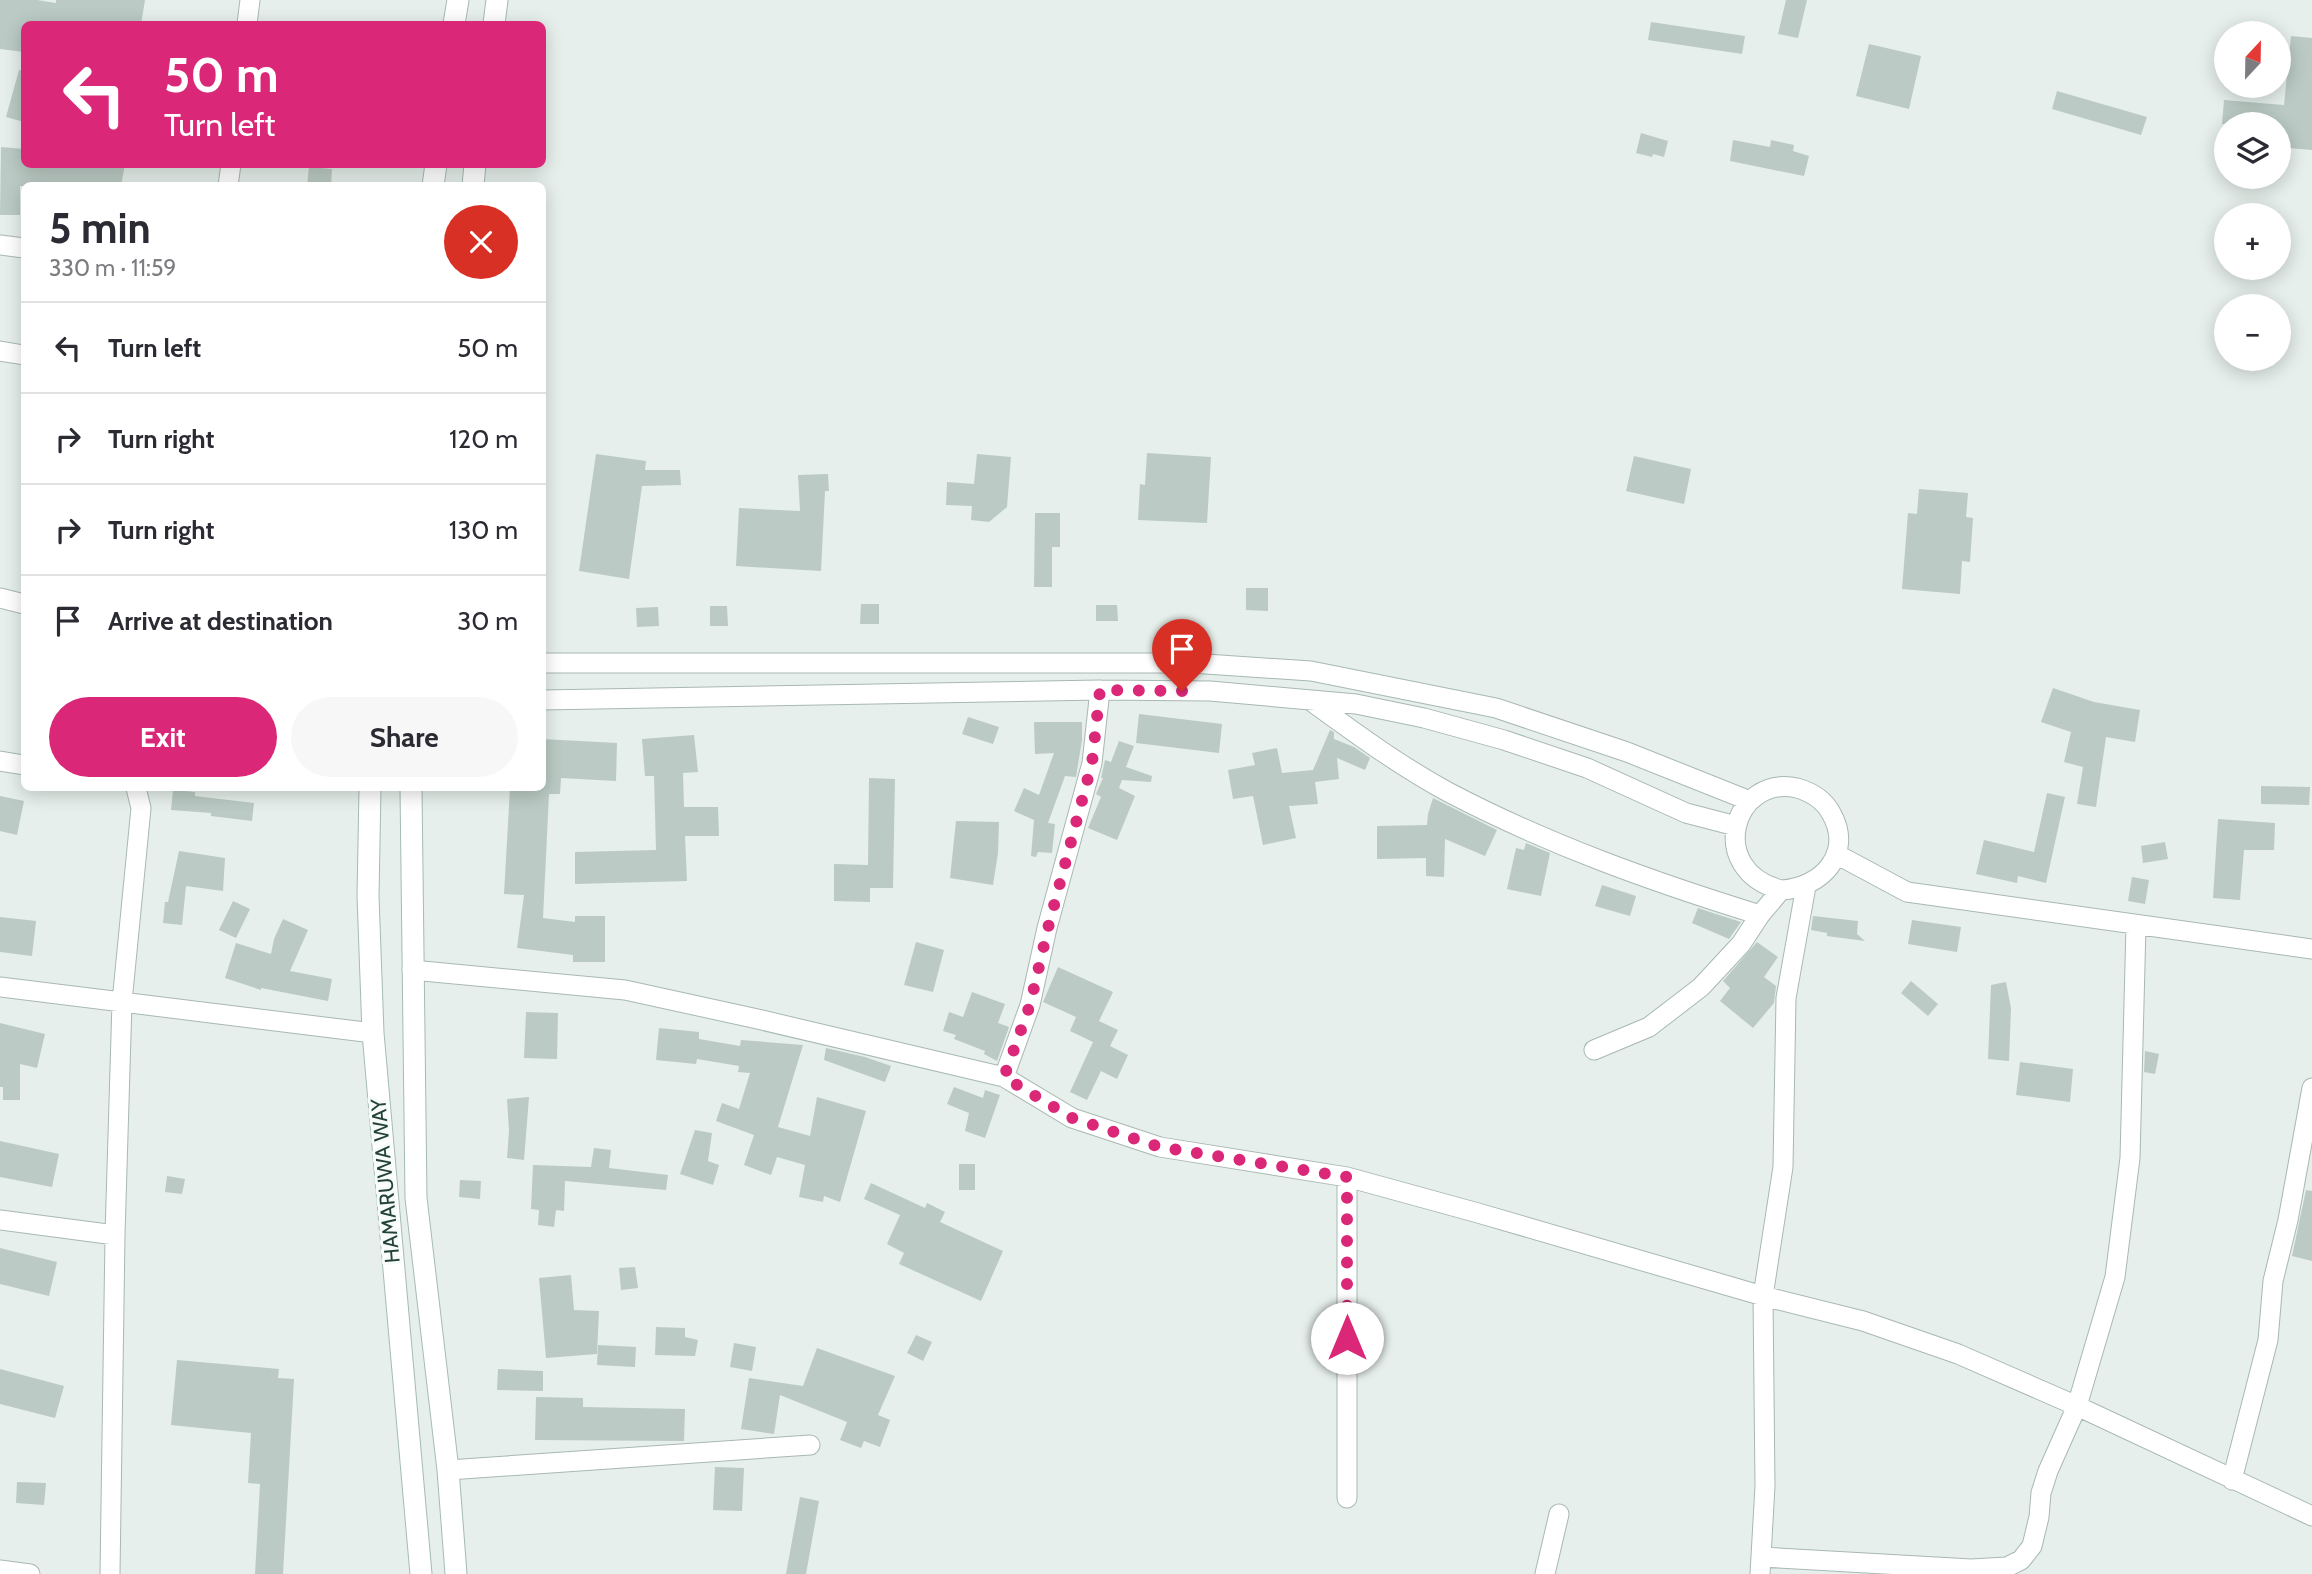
<!DOCTYPE html>
<html lang="en">
<head>
<meta charset="utf-8">
<style>
	:root { --surface:#fff; --page:#f7f7f7; --text:#2b2b33; --muted:#7c7c81; --line:#e1e1e2; --accent:#db2777 }
	body { margin:0; font-family:Cabin,sans-serif; background:var(--page); color:var(--text); height:100vh; display:flex; flex-direction:column; font-size:26px; white-space:nowrap }
	* { box-sizing:border-box; margin:0 }
	p { font-size:23px; color:var(--muted) }
	.icon { flex:none; width:38px; height:38px; fill:none; stroke:currentColor; stroke-width:2; stroke-linecap:round; stroke-linejoin:round }
	.map { position:relative; flex:1; overflow:hidden }
	.drawer { position:absolute; left:21px; top:182px; width:525px; height:609px; display:flex; flex-direction:column; background:var(--surface); border-radius:10px; box-shadow:0 4px 18px #0003 }
	.drawer>* { flex:none }
	.banner { position:absolute; left:21px; top:21px; width:525px; height:147px; border-radius:10px; box-shadow:0 4px 18px #0003; background:#db2777; color:#fff; overflow:hidden }
	.needle { width:46px; rotate:22deg }
	.controls { position:absolute; left:2214px; top:21px; display:grid; gap:14px }
	.controls a { display:grid; place-items:center; width:77px; height:77px; border-radius:50%; background:var(--surface); box-shadow:0 4px 18px #0003; font-size:35px }
	.pin { position:absolute; display:grid; place-items:center; width:60px; height:60px; color:#fff; margin:-72px -30px; border-radius:50% 50% 50% 0; rotate:-45deg; box-shadow:0 0 7px #0007 }
	.pin .icon { rotate:45deg }
	.me { position:absolute; width:77px; margin:-38px; rotate:0deg; stroke-linejoin:round; filter:drop-shadow(0 0 5px #0008) }
	.turn { display:flex; align-items:center; gap:24px; height:147px; padding:0 28px; font-size:32px }
	.turn .icon { width:91px; height:91px; stroke-width:2.5 }
	.turn b { display:block; font-size:49px; line-height:60px }
	.round { display:grid; place-items:center; flex:none; width:74px; height:74px; border-radius:37px; background:var(--page) }
	.head { display:flex; align-items:center; justify-content:space-between; height:119px; padding:0 28px }
	h1 { font-size:42px; font-weight:700; line-height:52px }
	.cta { display:flex; gap:14px; margin-top:auto; padding:14px 28px }
	.cta a { flex:1; height:80px; border-radius:42px; background:var(--accent); color:#fff; font-size:28px; font-weight:700; line-height:80px; text-align:center }
	.cta a+a { background:var(--page); color:var(--text) }
	ul { padding:0; list-style:none }
	li { display:flex; align-items:center; gap:21px; height:91px; padding:0 28px; border-top:2px solid var(--line) }
	li div { flex:1 }
	li b { display:block; font-size:26px }
	li em { font-style:normal }
	.map>svg:first-child { display:block }
	.building { fill:#bbcac4 }
	.lines { fill:none; stroke-linecap:round; stroke-linejoin:round }
	.street-casing { stroke:#a8b8b2; stroke-width:21 }
	.secondary-casing { stroke:#a4bbb3; stroke-width:23 }
	.street { stroke:#fff; stroke-width:19 }
	.secondary { stroke:#fff; stroke-width:21 }
	.route { stroke:#db2777; stroke-width:12; stroke-dasharray:0 21.6 }
	.labels { text-anchor:middle; dominant-baseline:central; stroke-width:6; stroke-linejoin:round; paint-order:stroke }
	.street-label { font-size:21px; fill:#24423a; stroke:#f7fbf9 }
</style>
</head>
<body>
<div class="map">
<svg width="2312" height="1574" viewBox="0 0 2312 1574">
	<rect width="100%" height="100%" fill="#e6efeb"/>
	<path class="building" d="M 0,0 L 37,0 L 56,3 L 56,0 L 145,0 L 141,24 L 24,24 L 24,52 L 0,49 Z
		M 1786,0 L 1807,0 L 1798,38 L 1778,34 Z
		M 1651,22 L 1745,36 L 1742,54 L 1648,40 Z
		M 2291,36 L 2312,38 L 2312,150 L 2278,147 L 2278,124 L 2222,124 L 2224,100 L 2284,105 Z
		M 1869,44 L 1921,56 L 1909,109 L 1856,96 Z
		M 19,70 L 24,71 L 24,122 L 6,117 Z
		M 2057,91 L 2147,117 L 2141,135 L 2052,109 Z
		M 1641,133 L 1668,141 L 1664,157 L 1653,154 L 1652,157 L 1636,153 Z
		M 1733,140 L 1770,147 L 1771,140 L 1794,145 L 1793,151 L 1809,156 L 1804,176 L 1730,161 Z
		M 1,147 L 24,149 L 24,164 L 125,164 L 121,186 L 20,186 L 20,215 L 0,215 Z
		M 309,167 L 332,169 L 331,186 L 307,186 Z
		M 1147,453 L 1211,457 L 1207,523 L 1138,520 L 1140,484 L 1145,485 Z
		M 596,454 L 646,461 L 645,470 L 680,470 L 681,485 L 642,486 L 629,579 L 579,571 Z
		M 977,454 L 1011,457 L 1007,507 L 989,522 L 971,520 L 972,506 L 946,505 L 947,482 L 974,484 Z
		M 1634,456 L 1691,469 L 1684,504 L 1626,491 Z
		M 828,474 L 829,491 L 825,491 L 821,571 L 736,566 L 739,508 L 800,511 L 798,475 Z
		M 1919,489 L 1968,493 L 1966,517 L 1973,518 L 1970,562 L 1962,561 L 1960,594 L 1902,589 L 1908,513 L 1917,514 Z
		M 1035,513 L 1060,513 L 1060,547 L 1052,547 L 1052,587 L 1034,587 Z
		M 1246,588 L 1268,588 L 1268,611 L 1246,610 Z
		M 861,604 L 879,604 L 879,624 L 860,624 Z
		M 1096,605 L 1117,605 L 1118,621 L 1096,621 Z
		M 710,606 L 727,606 L 728,626 L 710,626 Z
		M 658,607 L 659,626 L 637,627 L 636,608 Z
		M 2053,688 L 2094,702 L 2140,710 L 2135,742 L 2106,737 L 2096,807 L 2077,804 L 2083,767 L 2064,762 L 2071,732 L 2041,722 Z
		M 1139,714 L 1222,724 L 1219,753 L 1136,743 Z
		M 968,717 L 999,727 L 993,744 L 962,734 Z
		M 1034,722 L 1082,722 L 1082,740 L 1076,777 L 1065,776 L 1048,823 L 1055,824 L 1052,853 L 1038,852 L 1036,857 L 1031,856 L 1034,820 L 1014,811 L 1024,788 L 1039,795 L 1054,753 L 1035,754 Z
		M 1330,730 L 1334,732 L 1334,739 L 1354,747 L 1370,758 L 1365,770 L 1337,758 L 1339,779 L 1315,782 L 1318,804 L 1289,806 L 1296,838 L 1263,845 L 1253,796 L 1233,799 L 1228,770 L 1255,765 L 1252,753 L 1277,748 L 1282,773 L 1313,770 Z
		M 694,735 L 698,772 L 683,773 L 684,807 L 718,807 L 719,836 L 685,836 L 687,881 L 575,884 L 575,852 L 656,850 L 654,776 L 645,776 L 642,739 Z
		M 542,739 L 617,743 L 616,781 L 561,778 L 560,794 L 549,794 L 543,918 L 575,922 L 575,916 L 605,916 L 605,962 L 573,962 L 573,955 L 517,948 L 524,895 L 504,894 L 510,788 L 542,788 Z
		M 1119,741 L 1134,746 L 1126,767 L 1152,776 L 1151,782 L 1122,780 L 1119,788 L 1135,796 L 1117,840 L 1088,828 L 1101,797 L 1096,794 L 1103,778 L 1101,778 L 1105,760 L 1111,762 Z
		M 869,778 L 895,779 L 893,888 L 870,888 L 870,902 L 834,901 L 834,864 L 868,865 Z
		M 2261,786 L 2310,787 L 2309,805 L 2261,804 Z
		M 173,790 L 195,792 L 195,796 L 254,803 L 252,821 L 211,816 L 211,813 L 171,810 Z
		M 2047,793 L 2065,797 L 2046,883 L 2018,876 L 2017,883 L 1976,874 L 1984,840 L 2034,852 Z
		M 0,796 L 24,801 L 17,835 L 0,831 Z
		M 1433,798 L 1497,830 L 1485,856 L 1445,839 L 1444,877 L 1426,876 L 1426,858 L 1377,859 L 1377,826 L 1427,825 L 1428,814 Z
		M 2218,819 L 2275,823 L 2274,850 L 2244,850 L 2240,900 L 2213,898 Z
		M 956,821 L 999,822 L 998,853 L 993,885 L 950,878 Z
		M 2165,842 L 2168,859 L 2143,863 L 2141,846 Z
		M 1526,843 L 1550,853 L 1541,896 L 1507,889 L 1516,848 L 1524,850 Z
		M 179,851 L 225,858 L 223,891 L 186,886 L 182,925 L 163,923 L 165,902 L 168,902 Z
		M 2132,877 L 2149,880 L 2145,904 L 2128,901 Z
		M 1602,885 L 1636,896 L 1630,916 L 1595,906 Z
		M 233,901 L 250,909 L 236,938 L 219,930 Z
		M 1698,908 L 1716,914 L 1741,922 L 1729,939 L 1692,923 Z
		M 1813,916 L 1858,921 L 1857,934 L 1865,941 L 1827,936 L 1827,933 L 1811,930 Z
		M 0,917 L 36,921 L 32,956 L 0,952 Z
		M 283,919 L 308,930 L 290,971 L 332,979 L 328,1001 L 261,988 L 261,990 L 225,978 L 236,943 L 271,954 L 274,939 Z
		M 1912,920 L 1961,927 L 1957,952 L 1908,944 Z
		M 916,942 L 944,950 L 933,992 L 904,985 Z
		M 1757,942 L 1778,957 L 1764,977 L 1776,986 L 1774,1003 L 1753,1028 L 1720,1001 L 1730,988 L 1723,981 Z
		M 1058,967 L 1113,992 L 1099,1021 L 1118,1030 L 1110,1046 L 1128,1055 L 1117,1079 L 1101,1071 L 1087,1100 L 1070,1092 L 1093,1042 L 1070,1031 L 1076,1017 L 1043,1002 Z
		M 1911,981 L 1938,1004 L 1928,1016 L 1901,993 Z
		M 2006,982 L 2011,1008 L 2009,1061 L 1988,1059 L 1991,985 Z
		M 972,992 L 1005,1004 L 998,1023 L 1009,1027 L 997,1061 L 984,1054 L 985,1051 L 954,1039 L 956,1035 L 943,1031 L 949,1012 L 963,1017 Z
		M 526,1012 L 558,1013 L 557,1059 L 524,1058 Z
		M 0,1023 L 45,1034 L 37,1068 L 20,1064 L 20,1100 L 3,1100 L 3,1087 L 0,1087 Z
		M 659,1028 L 699,1032 L 699,1039 L 740,1046 L 741,1040 L 803,1045 L 778,1127 L 810,1136 L 817,1097 L 866,1111 L 840,1202 L 824,1196 L 823,1202 L 799,1197 L 805,1165 L 777,1157 L 771,1175 L 744,1165 L 754,1135 L 716,1121 L 722,1103 L 739,1109 L 750,1073 L 738,1072 L 739,1066 L 697,1059 L 696,1064 L 656,1060 Z
		M 826,1048 L 865,1057 L 891,1066 L 885,1082 L 824,1060 Z
		M 2145,1051 L 2159,1054 L 2155,1074 L 2144,1072 Z
		M 2020,1062 L 2073,1069 L 2070,1102 L 2016,1095 Z
		M 954,1087 L 983,1098 L 985,1090 L 1000,1095 L 985,1138 L 965,1131 L 969,1113 L 947,1104 Z
		M 529,1097 L 524,1160 L 507,1158 L 509,1131 L 507,1099 Z
		M 695,1130 L 712,1133 L 708,1161 L 719,1165 L 713,1185 L 680,1174 Z
		M 0,1141 L 59,1154 L 52,1187 L 0,1177 Z
		M 594,1148 L 611,1150 L 609,1168 L 668,1175 L 666,1190 L 565,1181 L 564,1211 L 556,1210 L 554,1227 L 538,1225 L 539,1210 L 531,1209 L 533,1165 L 591,1167 Z
		M 959,1164 L 975,1164 L 975,1190 L 959,1190 Z
		M 167,1176 L 185,1179 L 182,1194 L 165,1192 Z
		M 460,1180 L 481,1181 L 480,1199 L 459,1197 Z
		M 871,1183 L 925,1208 L 927,1203 L 945,1212 L 940,1222 L 1003,1251 L 981,1301 L 899,1264 L 904,1253 L 887,1244 L 900,1215 L 864,1199 Z
		M 2306,1190 L 2312,1191 L 2312,1261 L 2292,1256 Z
		M 0,1248 L 57,1262 L 49,1296 L 0,1284 Z
		M 635,1267 L 638,1288 L 621,1290 L 619,1268 Z
		M 571,1275 L 574,1310 L 599,1311 L 597,1354 L 546,1358 L 539,1278 Z
		M 656,1327 L 685,1328 L 685,1337 L 698,1340 L 695,1356 L 655,1355 Z
		M 916,1335 L 932,1342 L 923,1361 L 907,1353 Z
		M 734,1343 L 756,1347 L 752,1371 L 730,1367 Z
		M 598,1345 L 636,1347 L 635,1367 L 597,1365 Z
		M 817,1348 L 895,1376 L 878,1415 L 890,1420 L 880,1447 L 864,1441 L 861,1448 L 840,1440 L 847,1422 L 780,1395 L 774,1434 L 741,1429 L 749,1378 L 803,1386 Z
		M 177,1360 L 279,1369 L 278,1378 L 294,1379 L 283,1574 L 255,1574 L 260,1484 L 248,1483 L 251,1433 L 171,1425 Z
		M 0,1369 L 64,1386 L 55,1418 L 0,1404 Z
		M 498,1369 L 543,1371 L 543,1391 L 497,1390 Z
		M 536,1397 L 583,1398 L 583,1407 L 685,1409 L 684,1441 L 535,1440 Z
		M 715,1467 L 744,1468 L 742,1511 L 713,1510 Z
		M 17,1482 L 46,1483 L 44,1505 L 16,1503 Z
		M 800,1497 L 819,1501 L 806,1574 L 786,1574 Z"/>
	<g class="lines">
		<g class="street-casing">
			<path id="street" d="M 247,24 L 250,0
				M 228,186 L 231,164
				M 0,245 L 24,248
				M 0,351 L 24,355
				M 0,598 L 24,604
				M 542,663 L 1191,663 L 1311,671 L 1496,708 L 1627,752 L 1750,801
				M 542,700 L 1100,690 L 1210,691 L 1356,704 L 1424,718 L 1504,740 L 1587,768 L 1686,813 L 1736,826
				M 1311,701 C 1355,733 1400,766 1448,792 C 1547,844 1653,882 1760,915
				M 0,761 L 24,765
				M 1836,854 L 1907,892 L 2312,949
				M 412,970 L 625,990 L 753,1018 L 1004,1077 L 1072,1118 L 1160,1147 L 1347,1177 L 1478,1213 L 1763,1296 L 1863,1321 L 1958,1354 L 2077,1406 L 2312,1516
				M 0,987 L 373,1033
				M 1594,1050 L 1649,1027 L 1701,987 L 1741,944 L 1760,915 L 1781,890 C 1822,888 1854,853 1831,813 C 1824,800 1811,792 1797,788 C 1733,774 1705,870 1781,890
				M 1004,1077 L 1030,1005 L 1047,928 L 1092,763 L 1100,690
				M 0,1220 L 115,1235
				M 448,1470 L 810,1445
				M 2232,1480 L 2268,1340 L 2273,1281 L 2288,1220 L 2312,1088
				M 1347,1498 L 1347,1177
				M 1762,1557 L 1971,1569 L 2007,1567 L 2021,1560 L 2032,1546 L 2039,1517 L 2041,1493 L 2048,1471 L 2077,1406 L 2115,1277 L 2130,1158 L 2136,926
				M 0,1570 L 30,1574
				M 110,1574 L 115,1235 L 122,1002 L 141,808 L 136,788
				M 1545,1574 L 1559,1514
				M 1760,1574 L 1765,1486 L 1763,1296 L 1783,1167 L 1786,998 L 1806,886"/>
		</g>
		<g class="secondary-casing">
			<path id="secondary" d="M 454,24 L 458,0
				M 494,24 L 497,0
				M 433,186 L 436,164
				M 473,186 L 475,164
				M 370,788 L 368,896 L 373,1033 L 421,1574
				M 411,788 L 416,1198 L 448,1470 L 456,1574"/>
		</g>
		<use href="#street" class="street"/>
		<use href="#secondary" class="secondary"/>
	</g>
	<g class="lines">
		<path class="route" d="M 1182,691 L 1100,690 L 1092,763 L 1048,928 L 1030,1005 L 1004,1077 L 1072,1118 L 1160,1147 L 1347,1177 L 1347,1338"/>
	</g>
	<g class="labels">
		<g class="street-label">
			<text transform="translate(385 1181) rotate(-95)">HAMARUWA WAY</text>
		</g>
	</g>
</svg>
<div class="controls">
<a><svg class="needle" viewBox="-14 -14 28 28"><path d="M0-13l5 13h-10z" fill="#e53935"/><path d="M0 13l5-13h-10z" fill="#7c7c81"/></svg></a>
<a><svg class="icon" aria-label="layers" viewBox="0 0 24 24"><path d="M12 4l9 5-9 5-9-5zM3 14l9 5 9-5"/></svg></a>
<a>+</a>
<a>−</a>
</div>
<div class="pin" style="left:1182px;top:691px;background:#d93025"><svg class="icon" aria-label="arrive" viewBox="0 0 24 24"><path d="M6 21V4h12l-3 4 3 4H6"/></svg></div>
<svg class="me" style="left:1347px;top:1338px" viewBox="-20 -20 40 40"><circle r="19" fill="#fff"/><path d="M0-13L10 11 0 6-10 11z" fill="#db2777"/></svg>
<div class="banner">
<div class="turn"><svg class="icon" aria-label="left" viewBox="0 0 24 24"><path d="M17 20v-9H6M10 6l-5 5 5 5"/></svg><div><b>50 m</b>Turn left</div></div>
</div>
<section class="drawer">
<div class="head"><div><h1>5 min</h1><p>330 m · 11:59</p></div><a class="round" style="background:#d93025;color:#fff"><svg class="icon" aria-label="close" viewBox="0 0 24 24"><path d="M6 6l12 12M18 6L6 18"/></svg></a></div>
<ul>
<li><svg class="icon" aria-label="left" viewBox="0 0 24 24"><path d="M17 20v-9H6M10 6l-5 5 5 5"/></svg><div><b>Turn left</b></div><em>50 m</em></li>
<li><svg class="icon" aria-label="right" viewBox="0 0 24 24"><path d="M7 20v-9h11M14 6l5 5-5 5"/></svg><div><b>Turn right</b></div><em>120 m</em></li>
<li><svg class="icon" aria-label="right" viewBox="0 0 24 24"><path d="M7 20v-9h11M14 6l5 5-5 5"/></svg><div><b>Turn right</b></div><em>130 m</em></li>
<li><svg class="icon" aria-label="arrive" viewBox="0 0 24 24"><path d="M6 21V4h12l-3 4 3 4H6"/></svg><div><b>Arrive at destination</b></div><em>30 m</em></li>
</ul>
<div class="cta"><a>Exit</a><a>Share</a></div>
</section>
</div>
</body>
</html>
